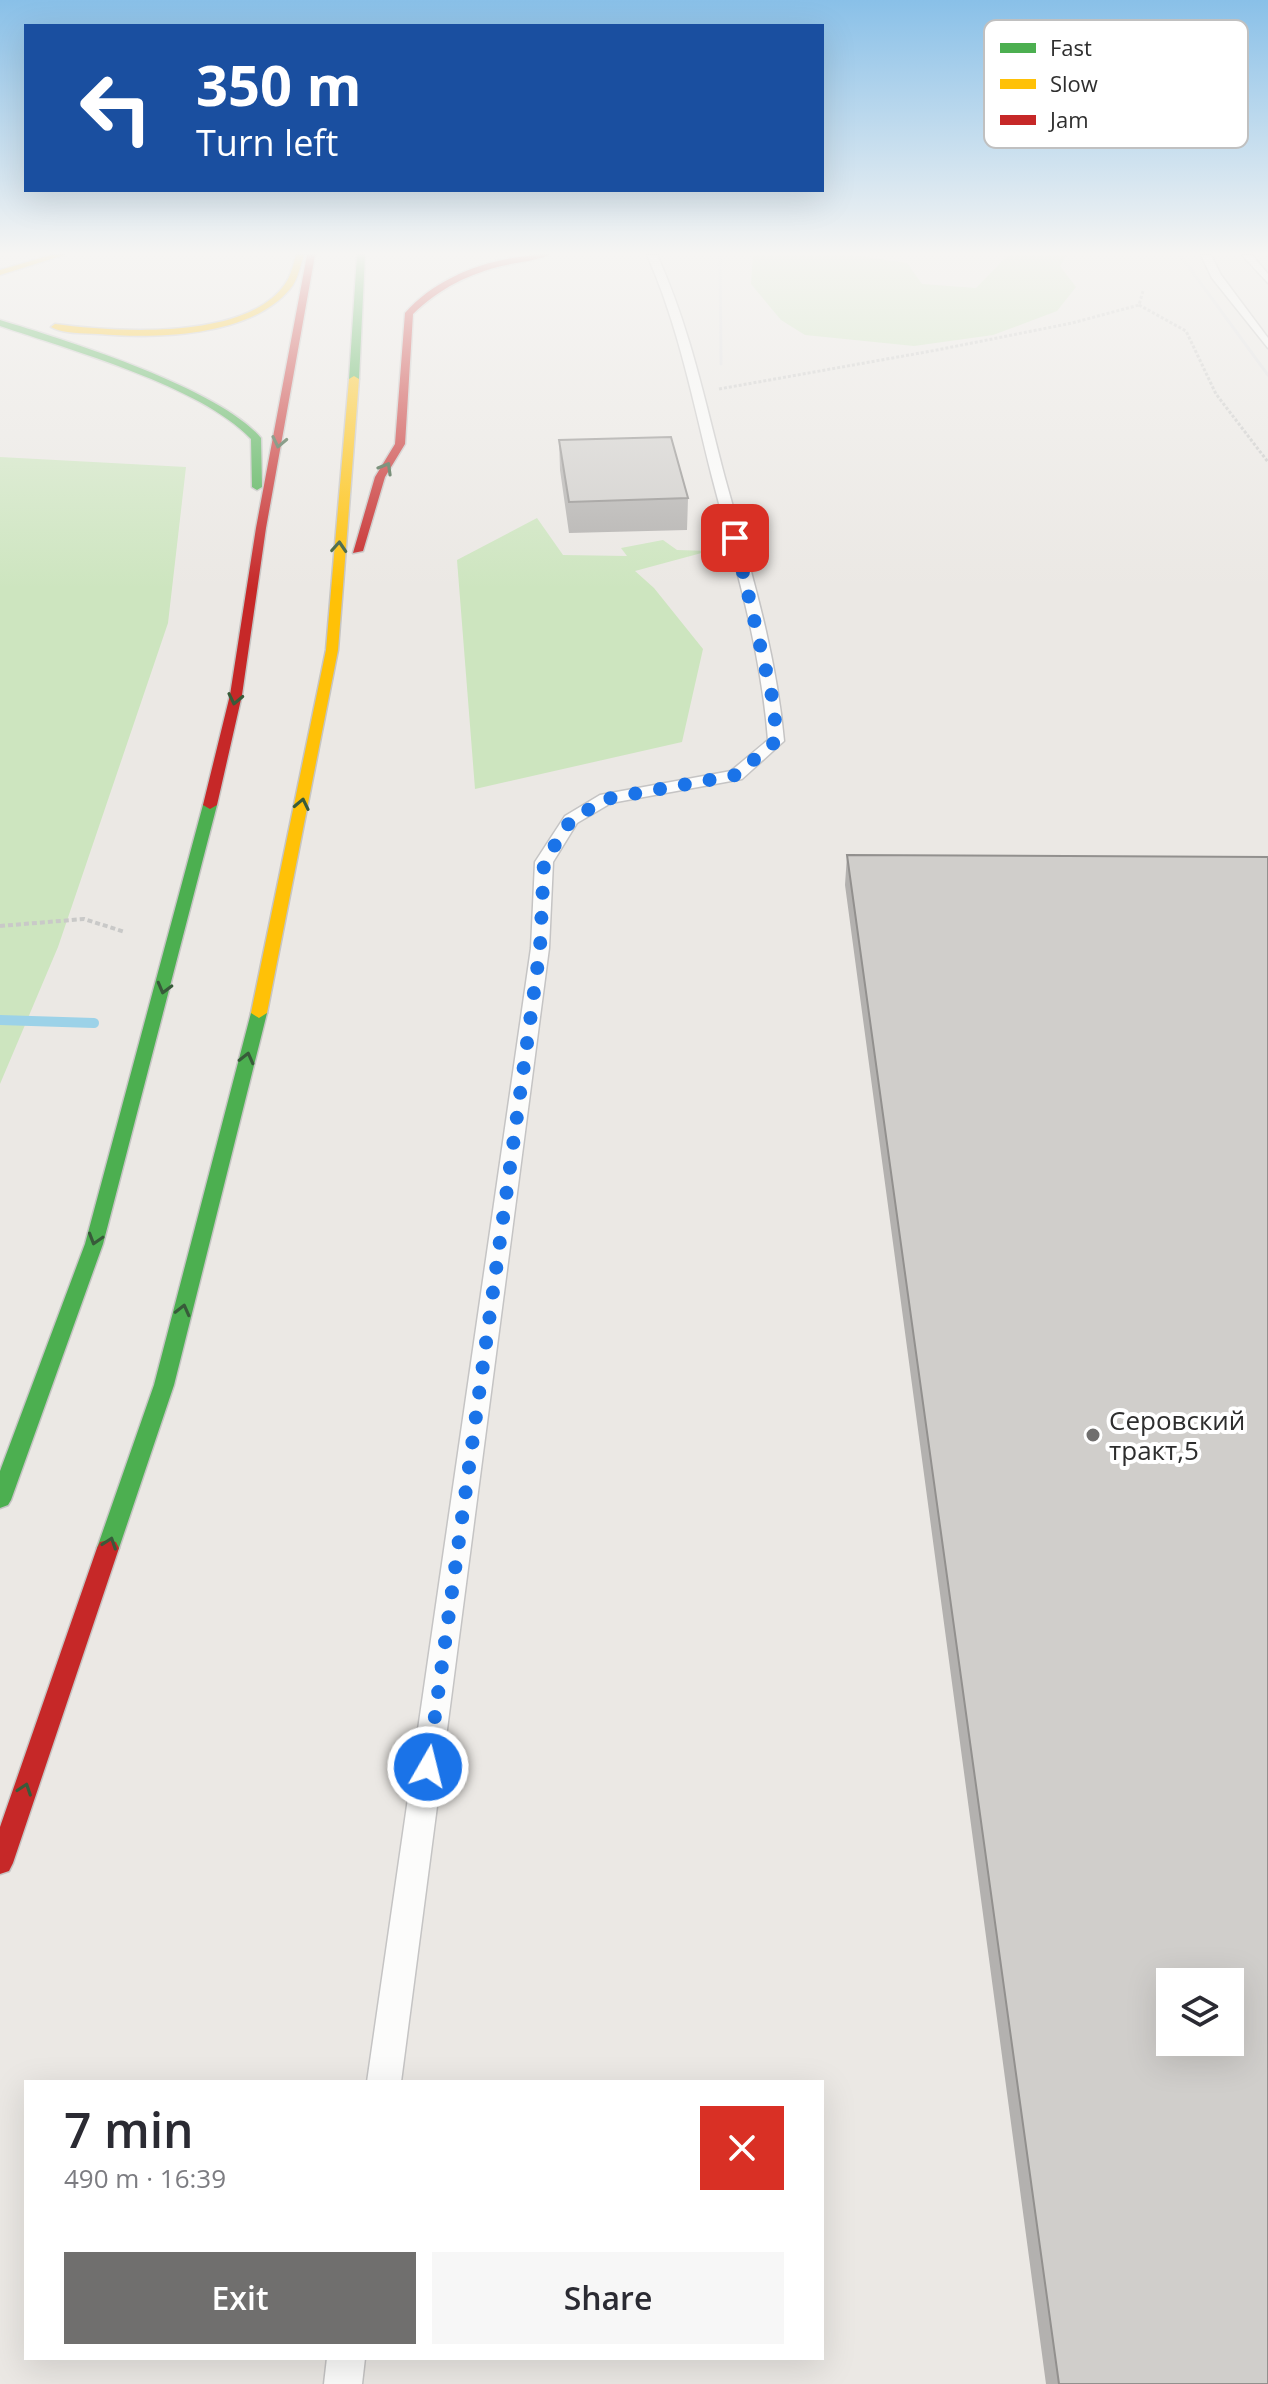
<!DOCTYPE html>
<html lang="en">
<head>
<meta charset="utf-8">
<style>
	:root { --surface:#fff; --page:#f7f7f7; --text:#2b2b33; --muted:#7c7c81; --accent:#706f6e }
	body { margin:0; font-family:"Open Sans",sans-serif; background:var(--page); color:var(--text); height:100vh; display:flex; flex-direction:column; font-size:30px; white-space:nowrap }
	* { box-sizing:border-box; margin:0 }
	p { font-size:26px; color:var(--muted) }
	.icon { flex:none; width:44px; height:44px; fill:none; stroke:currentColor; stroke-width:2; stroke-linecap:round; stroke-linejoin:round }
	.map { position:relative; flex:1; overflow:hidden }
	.sheet { position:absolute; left:24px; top:2080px; width:800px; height:280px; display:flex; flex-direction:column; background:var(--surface); border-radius:0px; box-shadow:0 8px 32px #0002 }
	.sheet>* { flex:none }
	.top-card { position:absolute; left:24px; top:24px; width:800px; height:168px; border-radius:0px; box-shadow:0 8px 32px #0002; background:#1a4fa0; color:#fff; overflow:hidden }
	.buttons { position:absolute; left:1156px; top:1968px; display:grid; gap:16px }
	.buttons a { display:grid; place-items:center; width:88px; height:88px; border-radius:0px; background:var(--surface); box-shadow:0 8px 32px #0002; font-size:40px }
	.pin { position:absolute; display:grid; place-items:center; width:68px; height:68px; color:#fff; margin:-34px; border-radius:16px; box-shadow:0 4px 12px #0006 }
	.me { position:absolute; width:88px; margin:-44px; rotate:8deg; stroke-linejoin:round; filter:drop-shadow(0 0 6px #0008) }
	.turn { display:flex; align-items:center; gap:28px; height:168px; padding:0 40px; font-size:36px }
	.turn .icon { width:104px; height:104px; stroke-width:2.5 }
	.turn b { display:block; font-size:56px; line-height:68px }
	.round { display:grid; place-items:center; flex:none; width:84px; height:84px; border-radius:0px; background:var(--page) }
	.overview { display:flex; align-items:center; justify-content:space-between; height:136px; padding:0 40px }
	h1 { font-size:48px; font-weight:600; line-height:60px }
	.cta { display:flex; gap:16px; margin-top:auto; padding:16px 40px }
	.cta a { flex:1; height:92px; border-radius:0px; background:var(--accent); color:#fff; font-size:32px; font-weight:600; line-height:92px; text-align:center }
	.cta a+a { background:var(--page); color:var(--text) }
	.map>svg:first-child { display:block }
	.green { fill:#cde5bf }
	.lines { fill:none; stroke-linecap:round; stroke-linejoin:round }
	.stream { stroke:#9cd2e8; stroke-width:10 }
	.lane-casing { stroke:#c5c4c4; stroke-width:3 }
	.fast-casing { stroke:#c6c5c4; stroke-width:3 }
	.slow-casing { stroke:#c6c5c4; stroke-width:3 }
	.jam-casing { stroke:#c6c5c4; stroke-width:3 }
	.path-far1 { stroke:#c9c9c8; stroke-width:3; stroke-dasharray:3 2; stroke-linecap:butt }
	.path { stroke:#c9c9c8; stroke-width:4; stroke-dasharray:5 3; stroke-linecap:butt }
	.lane { fill:#fcfcfb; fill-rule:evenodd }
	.fast { fill:#4caf50; fill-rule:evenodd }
	.slow { fill:#ffc107; fill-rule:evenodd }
	.jam { fill:#c62828; fill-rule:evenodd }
	.rail { stroke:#dfdfe1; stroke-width:3 }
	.wall { fill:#b3b1af }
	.building { fill:#d0cecb; stroke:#92908e; stroke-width:2; fill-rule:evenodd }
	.oneway { stroke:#385b3a }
	.route { stroke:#1a73e8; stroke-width:14; stroke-dasharray:0 25.2 }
	.poi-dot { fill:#706f6e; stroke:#fff; stroke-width:3 }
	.labels { text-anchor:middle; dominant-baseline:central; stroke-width:8; stroke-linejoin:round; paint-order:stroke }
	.poi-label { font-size:26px; fill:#2e2e2e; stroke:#fff; text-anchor:start }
	.key { fill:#fff; stroke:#c0c0c0; stroke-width:2 }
	.key-label { font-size:22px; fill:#2e2e2e }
</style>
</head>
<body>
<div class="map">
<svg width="1268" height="2384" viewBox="0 0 1268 2384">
	<rect width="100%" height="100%" fill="#ebe8e4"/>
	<path class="green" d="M 753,255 L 853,255 L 907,263 L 922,284 L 976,288 L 1008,255 L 1067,255 L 1060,266 L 1076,287 L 1057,311 L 993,335 L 914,346 L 805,335 L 781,320 L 751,284 Z
		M 0,457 L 186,467 L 168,623 L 58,947 L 0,1084 Z
		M 537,518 L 563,555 L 627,556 L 621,548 L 663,540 L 677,550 L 709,551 L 635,571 L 654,588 L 703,649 L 682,742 L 475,789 L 457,560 Z"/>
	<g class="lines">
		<path class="stream" d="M 0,1020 L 94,1023"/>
		<g class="lane-casing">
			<path id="lane" d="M 647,255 L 657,255 C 690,327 705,402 725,478 C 749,565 776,650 784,741 L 742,779 L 611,803 L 577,823 L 553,862 L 549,948 L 401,2082 L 367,2082 L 531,948 L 535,862 L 565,816 L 600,795 L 731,771 L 768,740 C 761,649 735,565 712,477 C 693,402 679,327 647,255 Z
				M 1201,255 L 1211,255 L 1221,275 L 1268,338 L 1268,348 L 1212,278 Z
				M 1242,255 L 1252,255 L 1268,274 L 1268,283 Z
				M 327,2358 L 365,2358 L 362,2384 L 324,2384 Z"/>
		</g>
		<g class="fast-casing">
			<path id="fast" d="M 357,255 L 365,255 L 359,379 L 354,382 L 349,379 Z
				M 0,320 C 66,340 219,388 261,438 L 262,487 L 257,490 L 252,487 L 251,439 C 201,386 70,350 0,326 Z
				M 210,801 L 217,805 L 103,1244 L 11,1500 L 8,1505 L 0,1508 L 0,1471 L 85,1244 L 203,805 Z
				M 259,1008 L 267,1013 L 174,1385 L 119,1548 L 116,1554 L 108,1556 L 100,1554 L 97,1548 L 154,1385 L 251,1013 Z"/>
		</g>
		<g class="slow-casing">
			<path id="slow" d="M 51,255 L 64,255 L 0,275 L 0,270 Z
				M 296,255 L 304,255 C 300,266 298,280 290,289 C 250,337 156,339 99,334 C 84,333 63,334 51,327 L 55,324 C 115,332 246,341 285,284 C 291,276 293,265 296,255 Z
				M 354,376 L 359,379 L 338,650 L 267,1013 L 259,1018 L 251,1013 L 326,650 L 349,379 Z"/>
		</g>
		<g class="jam-casing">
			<path id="jam" d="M 307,255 L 315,255 L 266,528 L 242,695 L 217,805 L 210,809 L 203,805 L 230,695 L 256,528 Z
				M 548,255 C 536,261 519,262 506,265 C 470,273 440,288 413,314 L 405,444 L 385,477 L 363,551 L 353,553 L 375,477 L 395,444 L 405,313 C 439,274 497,255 548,255 Z
				M 108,1540 L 116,1542 L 119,1548 L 13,1863 L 9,1871 L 0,1874 L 0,1827 L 97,1548 L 100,1542 Z"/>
		</g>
		<path class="path-far1" d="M 1139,305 L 1186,331 L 1216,394 L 1268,462
			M 719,389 L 937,350 L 1072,323 L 1139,305 L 1143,291"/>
		<path class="path" d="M 0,926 L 84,919 L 125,932"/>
		<use href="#lane" class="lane"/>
		<use href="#fast" class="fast"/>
		<use href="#slow" class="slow"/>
		<use href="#jam" class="jam"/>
		<path class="rail" d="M 720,255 L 721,364
			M 1180,255 L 1268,375"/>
	</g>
	<path class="wall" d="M 559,440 L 688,498 L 687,530 L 569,533 L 560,470 Z
		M 847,855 L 1268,2384 L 1046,2384 L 845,885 Z"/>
	<path class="building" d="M 671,437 L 688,498 L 569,502 L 559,440 Z
		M 847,855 L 1268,857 L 1268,2384 L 1059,2384 ZM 1170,1982 L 1230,1982 L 1230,2042 L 1170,2042 Z"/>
	<defs><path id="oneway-chevron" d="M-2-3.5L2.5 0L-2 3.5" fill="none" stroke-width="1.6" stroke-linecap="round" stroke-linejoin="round" transform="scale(2)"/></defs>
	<g class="oneway">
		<use href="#oneway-chevron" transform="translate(279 442) rotate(102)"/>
		<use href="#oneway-chevron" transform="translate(386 468) rotate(-60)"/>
		<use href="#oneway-chevron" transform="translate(339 547) rotate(-86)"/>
		<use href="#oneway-chevron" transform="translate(235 699) rotate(102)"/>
		<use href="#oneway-chevron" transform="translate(302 804) rotate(-78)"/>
		<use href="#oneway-chevron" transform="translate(164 988) rotate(105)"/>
		<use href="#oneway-chevron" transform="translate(247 1058) rotate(-76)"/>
		<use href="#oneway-chevron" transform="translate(95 1239) rotate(107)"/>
		<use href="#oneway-chevron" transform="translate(183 1310) rotate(-76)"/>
		<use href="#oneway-chevron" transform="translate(110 1543) rotate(-71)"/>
		<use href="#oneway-chevron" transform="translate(25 1789) rotate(-71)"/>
	</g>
	<linearGradient id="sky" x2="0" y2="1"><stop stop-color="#89c0e8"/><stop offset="0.43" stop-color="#f6f5f3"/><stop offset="1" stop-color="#f6f5f3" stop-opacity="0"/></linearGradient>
	<rect width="1268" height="589" fill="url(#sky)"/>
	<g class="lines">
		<path class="route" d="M 428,1767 L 540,948 L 544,862 L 571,820 L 606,799 L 736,775 L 776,741 L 774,705 L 735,538"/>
	</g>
	<circle class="poi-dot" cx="1093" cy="1435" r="8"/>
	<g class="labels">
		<g class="poi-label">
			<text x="1109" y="1420">Серовский<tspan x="1109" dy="30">тракт,5</tspan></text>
		</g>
	</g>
	<rect x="984" y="20" width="264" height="128" rx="12" class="key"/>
	<rect x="1000" y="43" width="36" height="10" fill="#4caf50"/>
	<rect x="1000" y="79" width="36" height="10" fill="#ffc107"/>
	<rect x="1000" y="115" width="36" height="10" fill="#c62828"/>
	<g class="key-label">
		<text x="1050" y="56">Fast</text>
		<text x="1050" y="92">Slow</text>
		<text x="1050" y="128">Jam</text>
	</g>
</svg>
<div class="buttons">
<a><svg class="icon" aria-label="layers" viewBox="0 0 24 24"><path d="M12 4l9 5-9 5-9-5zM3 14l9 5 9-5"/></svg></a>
</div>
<div class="pin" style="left:735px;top:538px;background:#d93025"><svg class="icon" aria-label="arrive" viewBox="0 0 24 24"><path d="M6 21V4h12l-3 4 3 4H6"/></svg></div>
<svg class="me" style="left:428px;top:1767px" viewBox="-20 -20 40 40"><circle r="17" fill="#1a73e8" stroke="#fff" stroke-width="3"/><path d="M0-11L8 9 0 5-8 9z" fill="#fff"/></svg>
<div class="top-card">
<div class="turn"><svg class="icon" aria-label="left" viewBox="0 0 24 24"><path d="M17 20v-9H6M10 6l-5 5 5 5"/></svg><div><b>350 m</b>Turn left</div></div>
</div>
<section class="sheet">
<div class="overview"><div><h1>7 min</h1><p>490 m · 16:39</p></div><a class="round" style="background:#d93025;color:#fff"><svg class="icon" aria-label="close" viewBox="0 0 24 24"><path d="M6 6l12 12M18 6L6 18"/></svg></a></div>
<div class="cta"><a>Exit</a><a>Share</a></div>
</section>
</div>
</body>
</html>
